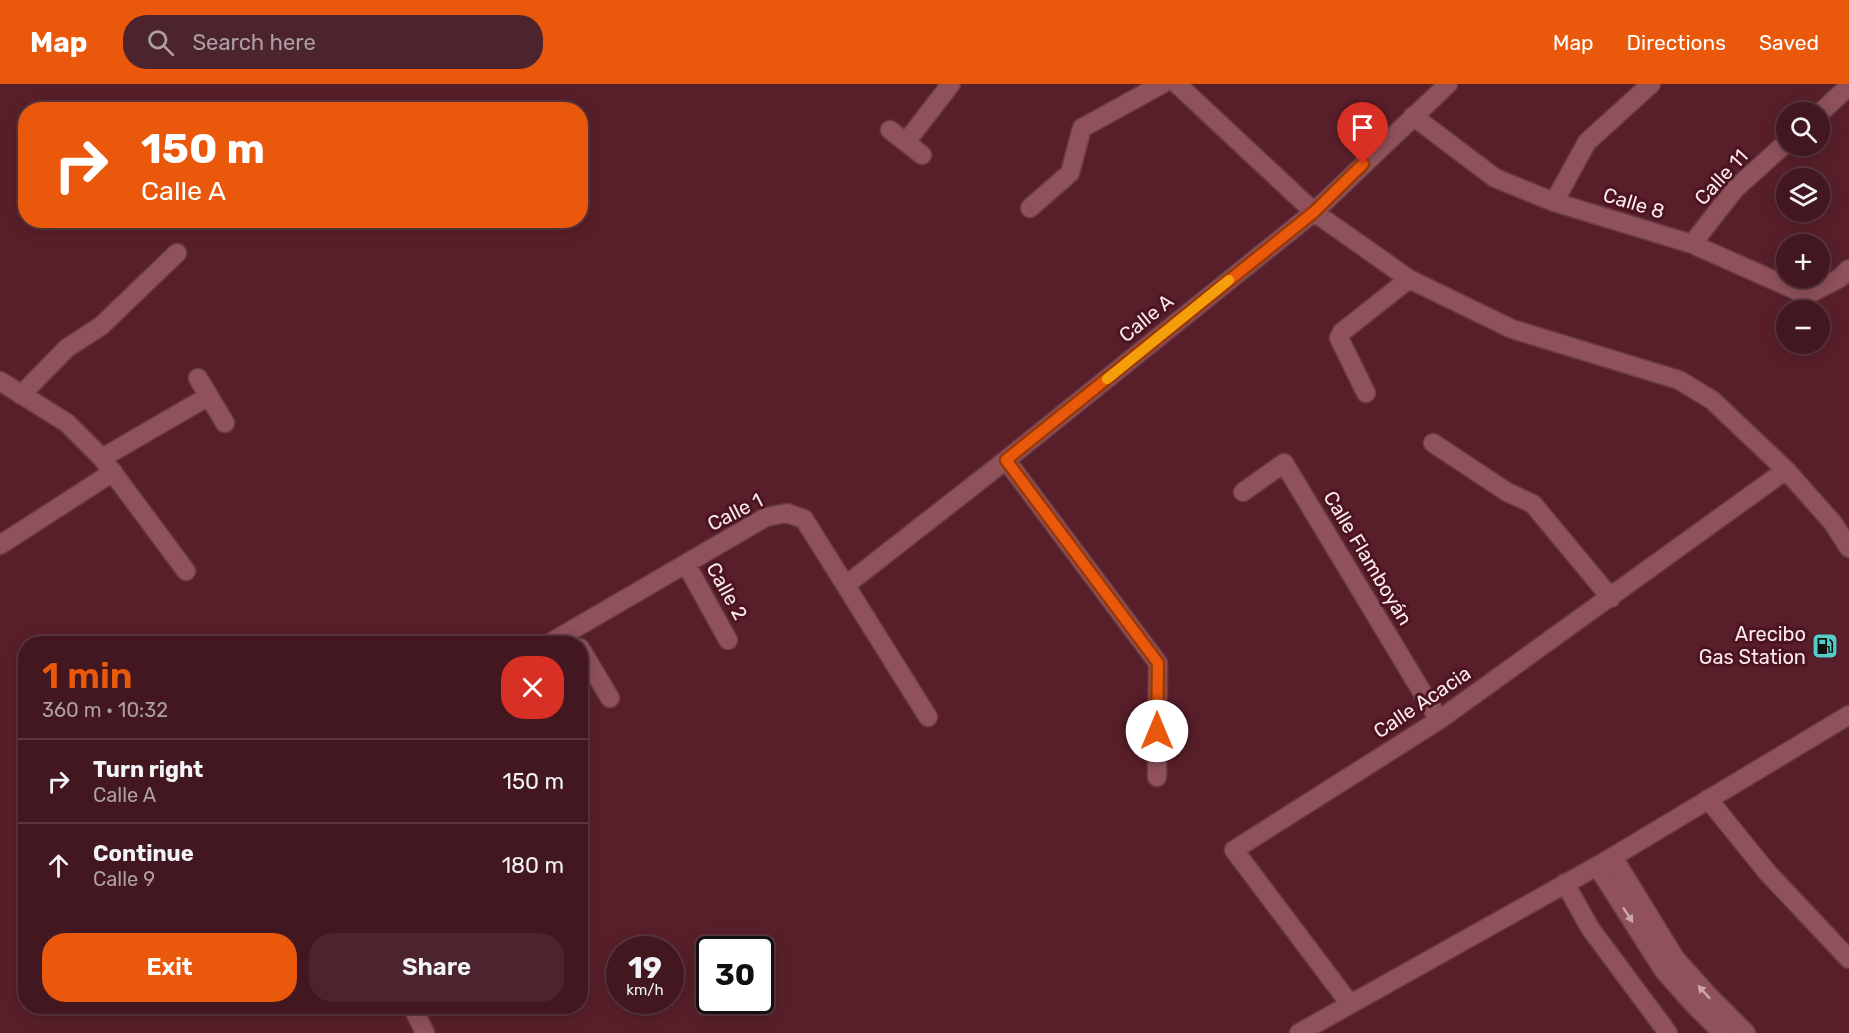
<!DOCTYPE html>
<html lang="en">
<head>
<meta charset="utf-8">
<style>
	:root { --surface:#421720; --page:#4c242d; --text:#f1f3f6; --muted:#ae9fa5; --line:#5a363e; --accent:#ea580c }
	body { margin:0; font-family:Rubik,sans-serif; background:var(--page); color:var(--text); height:100vh; display:flex; flex-direction:column; font-size:22px; white-space:nowrap }
	* { box-sizing:border-box; margin:0 }
	p { font-size:20px; color:var(--muted) }
	.icon { flex:none; width:33px; height:33px; fill:none; stroke:currentColor; stroke-width:2; stroke-linecap:round; stroke-linejoin:round }
	.map { position:relative; flex:1; overflow:hidden }
	.side { position:absolute; left:18px; top:552px; width:570px; height:378px; display:flex; flex-direction:column; background:var(--surface); border-radius:24px; box-shadow:0 3px 15px #0003,0 0 0 2px var(--line) }
	.side>* { flex:none }
	.banner { position:absolute; left:18px; top:18px; width:570px; height:126px; border-radius:24px; box-shadow:0 3px 15px #0003,0 0 0 2px var(--line); background:#ea580c; color:#fff; overflow:hidden }
	.buttons { position:absolute; left:1776px; top:18px; display:grid; gap:12px }
	.buttons a { display:grid; place-items:center; width:54px; height:54px; border-radius:50%; background:var(--surface); box-shadow:0 3px 15px #0003,0 0 0 2px var(--line); font-size:30px }
	.speed { position:absolute; left:606px; top:852px; display:flex; gap:12px; font-size:30px; font-weight:700; text-align:center }
	.speed>* { display:grid; place-content:center; width:78px; height:78px; border-radius:50%; background:var(--surface); box-shadow:0 3px 15px #0003,0 0 0 2px var(--line); line-height:1 }
	.speed small { font-size:15px; font-weight:400 }
	.speed .limit { border:3px solid #111; border-radius:9px; background:#fff; color:#111 }
	.pin { position:absolute; display:grid; place-items:center; width:51px; height:51px; color:#fff; margin:-62px -26px; border-radius:50% 50% 50% 0; rotate:-45deg; box-shadow:0 0 6px #0007 }
	.pin .icon { rotate:45deg }
	.me { position:absolute; width:66px; margin:-33px; rotate:0deg; stroke-linejoin:round; filter:drop-shadow(0 0 4px #0008) }
	.turn { display:flex; align-items:center; gap:21px; height:126px; padding:0 24px; font-size:27px }
	.turn .icon { width:78px; height:78px; stroke-width:2.5 }
	.turn b { display:block; font-size:42px; line-height:51px }
	.round { display:grid; place-items:center; flex:none; width:63px; height:63px; border-radius:24px; background:var(--page) }
	.summary { display:flex; align-items:center; justify-content:space-between; height:102px; padding:0 24px }
	h1 { font-size:36px; font-weight:600; line-height:45px; color:var(--accent) }
	.action { display:flex; gap:12px; margin-top:auto; padding:12px 24px }
	.action a { flex:1; height:69px; border-radius:24px; background:var(--accent); color:#fff; font-size:24px; font-weight:600; line-height:69px; text-align:center }
	.action a+a { background:var(--page); color:var(--text) }
	ul { padding:0; list-style:none }
	li { display:flex; align-items:center; gap:18px; height:84px; padding:0 24px; border-top:2px solid var(--line) }
	li div { flex:1 }
	li b { display:block; font-size:22px }
	li em { font-style:normal }
	header { display:flex; align-items:center; gap:36px; box-sizing:border-box; height:84px; padding:0 30px; background:var(--accent); color:#fff }
	header strong { font-size:28px }
	nav { display:flex; gap:33px; margin-inline-start:auto; font-size:21px }
	.search { width:420px; height:54px; background:var(--page); display:flex; align-items:center; gap:15px; box-sizing:border-box; padding:0 21px; border-radius:24px; color:var(--muted); font-size:22px }
	.map>svg:first-child { display:block }
	.lines { fill:none; stroke-linecap:round; stroke-linejoin:round }
	.minor-casing { stroke:#683b46; stroke-width:21 }
	.minor { stroke:#8f515a; stroke-width:18 }
	.oneway { fill:#caa5aa }
	.route-casing { stroke:#983908; stroke-width:15 }
	.route { stroke:#ea580c; stroke-width:10 }
	.slow { stroke:#f59e0b; stroke-width:10 }
	.labels { text-anchor:middle; dominant-baseline:central; stroke-width:6; stroke-linejoin:round; paint-order:stroke }
	.street-label { font-size:20px; fill:#faeaec; stroke:#4c1420 }
	.poi-label { font-size:20px; fill:#faeaec; stroke:#4c1420; text-anchor:end }
</style>
</head>
<body>
<header>
<strong>Map</strong>
<div class="search"><svg class="icon" aria-label="search" viewBox="0 0 24 24"><circle cx="10" cy="10" r="6"/><path d="M15 15l6 6"/></svg>Search here</div>
<nav><a>Map</a><a>Directions</a><a>Saved</a></nav>
</header>
<div class="map">
<svg width="1849" height="949" viewBox="0 0 1849 949">
	<rect width="100%" height="100%" fill="#581f2a"/>
	<g class="lines">
		<g class="minor-casing">
			<path id="minor" d="M 1177,0 L 1314,128 L 1409,195 L 1512,245 L 1679,296 L 1712,316 L 1786,386 L 1833,439 L 1849,464
				M 1820,29 L 1849,2
				M 1413,32 L 1495,94 L 1554,118 L 1692,160 L 1807,211 L 1840,194 L 1849,185
				M 890,46 L 922,71
				M 906,58 L 951,0
				M 1554,118 L 1587,58 L 1651,0
				M 1030,124 L 1070,89 L 1082,44 L 1162,0
				M 1692,160 L 1735,105 L 1786,59
				M 198,294 L 225,339
				M 0,297 L 67,339 L 102,374 L 186,487
				M 1366,309 L 1339,254 L 1342,248 L 1409,195
				M 21,311 L 67,264 L 101,242 L 177,169
				M 1433,359 L 1507,408 L 1533,420 L 1611,514
				M 102,374 L 209,312
				M 1006,376 L 1158,579 L 1157,693
				M 1243,408 L 1284,379 L 1439,636
				M 0,461 L 113,388
				M 686,480 L 728,556
				M 846,501 L 1006,376 L 1314,128 L 1448,0
				M 548,560 L 766,433 L 787,429 L 804,435 L 928,633
				M 580,564 L 610,614
				M 1708,715 L 1767,788 L 1849,875
				M 1613,773 L 1675,874 L 1708,911 L 1746,949
				M 1597,782 L 1664,887 L 1697,924 L 1723,949
				M 1565,799 L 1590,844 L 1668,949
				M 1350,920 L 1234,766 L 1439,636 L 1786,386
				M 412,922 L 425,949
				M 1299,949 L 1606,777 L 1849,631"/>
		</g>
		<use href="#minor" class="minor"/>
	</g>
	<defs><path id="oneway-solid" d="M-6-.8H1V-3.2L6.5 0L1 3.2V.8H-6Z" transform="scale(1.5)"/></defs>
	<g class="oneway">
		<use href="#oneway-solid" transform="translate(1628 831) rotate(57)"/>
		<use href="#oneway-solid" transform="translate(1704 908) rotate(-132)"/>
	</g>
	<g class="lines">
		<g class="route-casing">
			<path id="route" d="M 1157,647 L 1158,579 L 1006,376 L 1314,128 L 1363,80"/>
		</g>
		<use href="#route" class="route"/>
		<path class="slow" d="M 1107,295 L 1229,196"/>
	</g>
	<defs>
		<g id="fuel-square" transform="scale(1.35)"><rect x="-9" y="-9" width="18" height="18" rx="4" fill="#54cdc8" stroke="#4c1420"/><path d="M-5.5-6h7V0h2V4h1.3V-2.5L3-4.5l.8-.8L6-3V5H2.5V1h-1V6h-7ZM-4.2-4.7v3.2H.2V-4.7Z" fill="#111"/></g>
	</defs>
	<g fill-rule="evenodd">
		<use href="#fuel-square" x="1825" y="562"/>
	</g>
	<g class="labels">
		<g class="street-label">
			<text transform="translate(1721 93) rotate(-47)">Calle 11</text>
			<text transform="translate(1634 119) rotate(17)">Calle 8</text>
			<text transform="translate(1146 234) rotate(-39)">Calle A</text>
			<text transform="translate(735 428) rotate(-27)">Calle 1</text>
			<text transform="translate(1368 474) rotate(59)">Calle Flamboyán</text>
			<text transform="translate(727 507) rotate(61)">Calle 2</text>
			<text transform="translate(1422 618) rotate(-34)">Calle Acacia</text>
		</g>
		<g class="poi-label">
			<text x="1806" y="550">Arecibo<tspan x="1806" dy="23">Gas Station</tspan></text>
		</g>
	</g>
</svg>
<div class="buttons">
<a><svg class="icon" aria-label="search" viewBox="0 0 24 24"><circle cx="10" cy="10" r="6"/><path d="M15 15l6 6"/></svg></a>
<a><svg class="icon" aria-label="layers" viewBox="0 0 24 24"><path d="M12 4l9 5-9 5-9-5zM3 14l9 5 9-5"/></svg></a>
<a>+</a>
<a>−</a>
</div>
<div class="speed"><div>19<small>km/h</small></div><div class="limit">30</div></div>
<div class="pin" style="left:1363px;top:80px;background:#d93025"><svg class="icon" aria-label="arrive" viewBox="0 0 24 24"><path d="M6 21V4h12l-3 4 3 4H6"/></svg></div>
<svg class="me" style="left:1157px;top:647px" viewBox="-20 -20 40 40"><circle r="19" fill="#fff"/><path d="M0-13L10 11 0 6-10 11z" fill="#ea580c"/></svg>
<div class="banner">
<div class="turn"><svg class="icon" aria-label="right" viewBox="0 0 24 24"><path d="M7 20v-9h11M14 6l5 5-5 5"/></svg><div><b>150 m</b>Calle A</div></div>
</div>
<section class="side">
<div class="summary"><div><h1>1 min</h1><p>360 m · 10:32</p></div><a class="round" style="background:#d93025;color:#fff"><svg class="icon" aria-label="close" viewBox="0 0 24 24"><path d="M6 6l12 12M18 6L6 18"/></svg></a></div>
<ul>
<li><svg class="icon" aria-label="right" viewBox="0 0 24 24"><path d="M7 20v-9h11M14 6l5 5-5 5"/></svg><div><b>Turn right</b><p>Calle A</p></div><em>150 m</em></li>
<li><svg class="icon" aria-label="ahead" viewBox="0 0 24 24"><path d="M12 20V5M6 11l6-6 6 6"/></svg><div><b>Continue</b><p>Calle 9</p></div><em>180 m</em></li>
</ul>
<div class="action"><a>Exit</a><a>Share</a></div>
</section>
</div>
</body>
</html>
